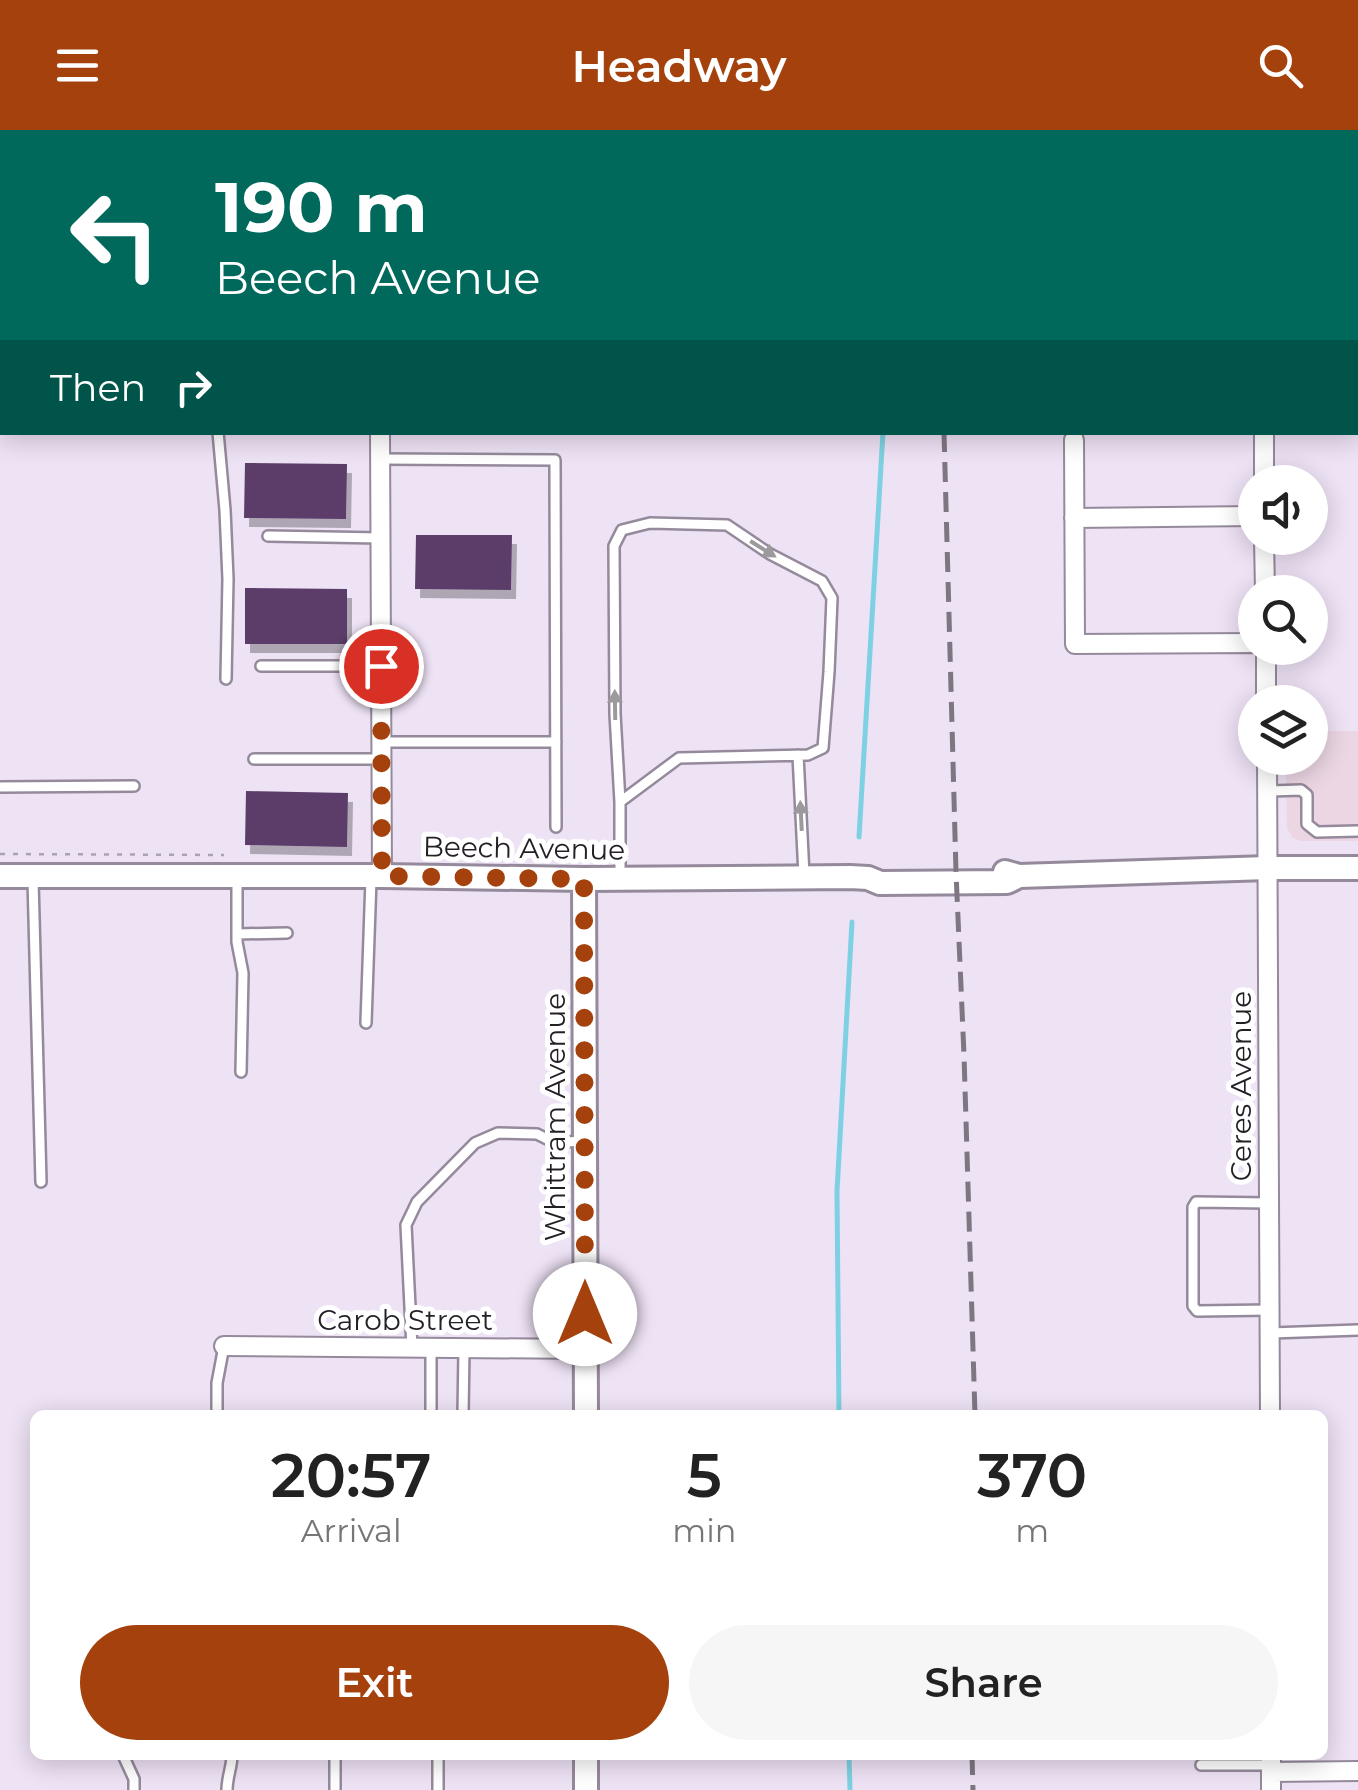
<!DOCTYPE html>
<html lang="en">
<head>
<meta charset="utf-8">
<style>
	:root { --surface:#fff; --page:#f6f6f6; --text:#222; --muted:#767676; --accent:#a5410d }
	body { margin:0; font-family:Montserrat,sans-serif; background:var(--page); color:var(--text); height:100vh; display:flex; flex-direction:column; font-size:38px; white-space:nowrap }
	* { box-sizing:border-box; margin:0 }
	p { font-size:32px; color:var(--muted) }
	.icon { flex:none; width:55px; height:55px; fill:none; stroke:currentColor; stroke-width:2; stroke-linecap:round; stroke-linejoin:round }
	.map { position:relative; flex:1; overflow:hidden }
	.details { position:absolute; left:30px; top:1280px; width:1298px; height:350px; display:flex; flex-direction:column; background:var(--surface); border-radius:15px; box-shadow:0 5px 25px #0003 }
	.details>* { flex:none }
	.banner { position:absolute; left:0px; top:0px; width:1360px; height:305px; box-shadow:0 5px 25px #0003; background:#00695c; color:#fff; overflow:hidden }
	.tools { position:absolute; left:1238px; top:335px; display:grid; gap:20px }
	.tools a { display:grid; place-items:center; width:90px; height:90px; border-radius:50%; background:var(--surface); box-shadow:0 5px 25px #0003; font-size:50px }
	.pin { position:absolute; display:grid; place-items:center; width:85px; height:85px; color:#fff; margin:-42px; border:5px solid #fff; border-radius:50%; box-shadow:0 2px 10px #0007 }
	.me { position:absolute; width:110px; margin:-55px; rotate:0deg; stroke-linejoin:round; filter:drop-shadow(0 0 8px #0008) }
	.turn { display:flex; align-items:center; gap:35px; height:210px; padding:0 50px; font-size:45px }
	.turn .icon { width:130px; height:130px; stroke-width:2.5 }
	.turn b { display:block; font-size:70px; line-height:85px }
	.then { display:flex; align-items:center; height:95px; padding:0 50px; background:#0003; gap:20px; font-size:38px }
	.eta { display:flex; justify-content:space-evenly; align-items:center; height:170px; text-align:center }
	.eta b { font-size:60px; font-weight:600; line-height:70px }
	.action { display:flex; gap:20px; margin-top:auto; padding:20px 50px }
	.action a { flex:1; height:115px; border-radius:60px; background:var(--accent); color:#fff; font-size:40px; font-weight:600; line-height:115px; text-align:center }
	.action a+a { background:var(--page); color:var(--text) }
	header { display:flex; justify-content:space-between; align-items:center; height:130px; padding:0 50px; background:var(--accent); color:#fff; font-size:45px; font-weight:600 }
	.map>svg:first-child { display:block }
	.commercial { fill:#ecd6e4 }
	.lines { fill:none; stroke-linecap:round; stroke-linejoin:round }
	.stream { stroke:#7ed1e2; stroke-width:5 }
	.building { fill:#5c3d6b; filter:url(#shadow) }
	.lane-casing { stroke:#958a9b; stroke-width:14 }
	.street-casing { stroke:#958a9b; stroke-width:22 }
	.secondary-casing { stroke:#958a9b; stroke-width:28 }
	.path { stroke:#aca3b2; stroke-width:2.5; stroke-dasharray:5 8; stroke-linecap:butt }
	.lane { stroke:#fff; stroke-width:9 }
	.street { stroke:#fff; stroke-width:18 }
	.secondary { stroke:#fff; stroke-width:22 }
	.rail { stroke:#7e7782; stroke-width:5; stroke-dasharray:20 10; stroke-linecap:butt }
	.oneway { fill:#9c9a9d }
	.route { stroke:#a5410d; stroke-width:18; stroke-dasharray:0 32.4 }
	.labels { text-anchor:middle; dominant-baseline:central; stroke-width:10; stroke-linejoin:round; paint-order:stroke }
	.street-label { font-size:28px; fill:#231f25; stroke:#fff }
</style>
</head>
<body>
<header><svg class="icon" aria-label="menu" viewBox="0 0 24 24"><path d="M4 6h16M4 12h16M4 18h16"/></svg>Headway<svg class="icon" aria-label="search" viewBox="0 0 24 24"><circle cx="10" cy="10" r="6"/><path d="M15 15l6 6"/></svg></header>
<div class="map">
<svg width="1358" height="1660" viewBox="0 0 1358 1660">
	<defs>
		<filter id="shadow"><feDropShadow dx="5" dy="9" stdDeviation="0" flood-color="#0004"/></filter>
	</defs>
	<rect width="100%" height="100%" fill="#eee2f5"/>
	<path class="commercial" d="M 1310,601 L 1358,601 L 1358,711 L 1302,711 L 1293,708 L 1287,698 L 1286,628 L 1310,628 Z"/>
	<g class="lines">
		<path class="stream" d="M 878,0 L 878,2
			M 859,707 L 883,302
			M 839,1285 L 837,1061 L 852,792
			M 849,1625 L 850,1660"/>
	</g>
	<path class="building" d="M 245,333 L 347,334 L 346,389 L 244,388 Z
		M 416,405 L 512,405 L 511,460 L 415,459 Z
		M 245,458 L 347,459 L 347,514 L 245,514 Z
		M 246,661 L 348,663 L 347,717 L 245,715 Z"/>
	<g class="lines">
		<g class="lane-casing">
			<path id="lane" d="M 573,0 L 573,2
				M 0,245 L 2,251
				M 218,302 L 225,380 L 228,449 L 226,549
				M 380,329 L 555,330 L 556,697
				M 268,406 L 381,408
				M 261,536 L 381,536
				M 381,612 L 556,612
				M 798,625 L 804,745
				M 254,629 L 382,629
				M 0,657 L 134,656
				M 1267,661 L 1301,660 L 1307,665 L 1307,694 L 1317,702 L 1358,701
				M 620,746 L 620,672 L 679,628 L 808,625 L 823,618 L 829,542 L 832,468 L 822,451 L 770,424 L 727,395 L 650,393 L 622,400 L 614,416 L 615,584 L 620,672
				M 237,749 L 237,812 L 243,843 L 241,942
				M 33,750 L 41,1052
				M 237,804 L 287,803
				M 366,893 L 371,749
				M 1269,1073 L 1196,1072 L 1193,1077 L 1193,1176 L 1197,1181 L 1270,1180
				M 1271,1203 L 1358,1200
				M 412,1218 L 406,1095 L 417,1072 L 475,1013 L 498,1003 L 537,1004 L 555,1013 L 581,1011
				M 431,1218 L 431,1285
				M 217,1285 L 217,1253 L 224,1216
				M 463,1285 L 464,1218
				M 123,1625 L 134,1649 L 134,1660
				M 1201,1635 L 1271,1635
				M 227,1660 C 227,1647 232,1637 232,1625
				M 335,1660 L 335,1625
				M 438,1660 L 438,1625"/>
		</g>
		<g class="street-casing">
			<path id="street" d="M 379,0 L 379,2
				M 1059,0 L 1059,2
				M 1262,0 L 1262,2
				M 0,294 L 2,294
				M 380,302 L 382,746
				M 1264,302 L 1264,352
				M 1074,310 L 1075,514 L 1255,513
				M 1074,388 L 1255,386
				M 1264,408 L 1265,462
				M 1266,518 L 1266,572
				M 1267,628 L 1270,1285
				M 224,1216 L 585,1219
				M 1271,1625 L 1271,1660
				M 1271,1642 L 1358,1641"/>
		</g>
		<g class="secondary-casing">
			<path id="secondary" d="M 1005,742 L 1019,746 L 1268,738 L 1358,738
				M 0,746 L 382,746 L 584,749 L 850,747 L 868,748 L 880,753 L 1007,752 L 1019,746
				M 584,749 L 586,1285
				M 586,1625 L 586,1660"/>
		</g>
		<path class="path" d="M 0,724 L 224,725"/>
		<use href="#lane" class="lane"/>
		<use href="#street" class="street"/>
		<use href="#secondary" class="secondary"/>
		<path class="rail" d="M 924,0 L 924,2
			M 944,302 L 956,742 L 964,925 L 975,1285
			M 972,1625 L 973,1660"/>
	</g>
	<defs><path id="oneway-solid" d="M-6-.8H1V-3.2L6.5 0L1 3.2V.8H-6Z" transform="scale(2.5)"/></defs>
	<g class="oneway">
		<use href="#oneway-solid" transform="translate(763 419) rotate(32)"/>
		<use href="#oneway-solid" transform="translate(615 575) rotate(-91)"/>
		<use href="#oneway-solid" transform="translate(801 686) rotate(-93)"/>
	</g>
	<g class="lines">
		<path class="route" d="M 381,536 L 382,746 L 584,749 L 585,1184"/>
	</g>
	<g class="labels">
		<g class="street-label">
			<text transform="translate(524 718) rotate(1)">Beech Avenue</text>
			<text transform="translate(1241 956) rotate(-90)">Ceres Avenue</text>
			<text transform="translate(555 987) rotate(-90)">Whittram Avenue</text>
			<text x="405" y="1190">Carob Street</text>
		</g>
	</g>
</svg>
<div class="tools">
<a><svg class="icon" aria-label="sound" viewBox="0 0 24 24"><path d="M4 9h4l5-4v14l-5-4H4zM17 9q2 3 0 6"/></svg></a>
<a><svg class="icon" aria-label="search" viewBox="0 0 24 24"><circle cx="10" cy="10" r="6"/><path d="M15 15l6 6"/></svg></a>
<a><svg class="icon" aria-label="layers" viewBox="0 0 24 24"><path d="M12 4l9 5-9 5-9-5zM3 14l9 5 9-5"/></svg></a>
</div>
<div class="pin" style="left:381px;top:536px;background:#d93025"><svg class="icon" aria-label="arrive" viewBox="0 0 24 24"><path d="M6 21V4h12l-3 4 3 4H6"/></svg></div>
<svg class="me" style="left:585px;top:1184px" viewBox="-20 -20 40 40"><circle r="19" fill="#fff"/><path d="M0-13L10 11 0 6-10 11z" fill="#a5410d"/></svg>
<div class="banner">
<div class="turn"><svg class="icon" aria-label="left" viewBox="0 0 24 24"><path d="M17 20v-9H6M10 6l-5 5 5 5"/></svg><div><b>190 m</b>Beech Avenue</div></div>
<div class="then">Then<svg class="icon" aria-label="right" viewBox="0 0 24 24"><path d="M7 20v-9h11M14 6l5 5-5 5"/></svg></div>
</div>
<section class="details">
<div class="eta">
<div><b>20:57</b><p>Arrival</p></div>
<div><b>5</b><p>min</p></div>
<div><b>370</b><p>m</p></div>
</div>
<div class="action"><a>Exit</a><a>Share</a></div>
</section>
</div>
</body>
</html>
